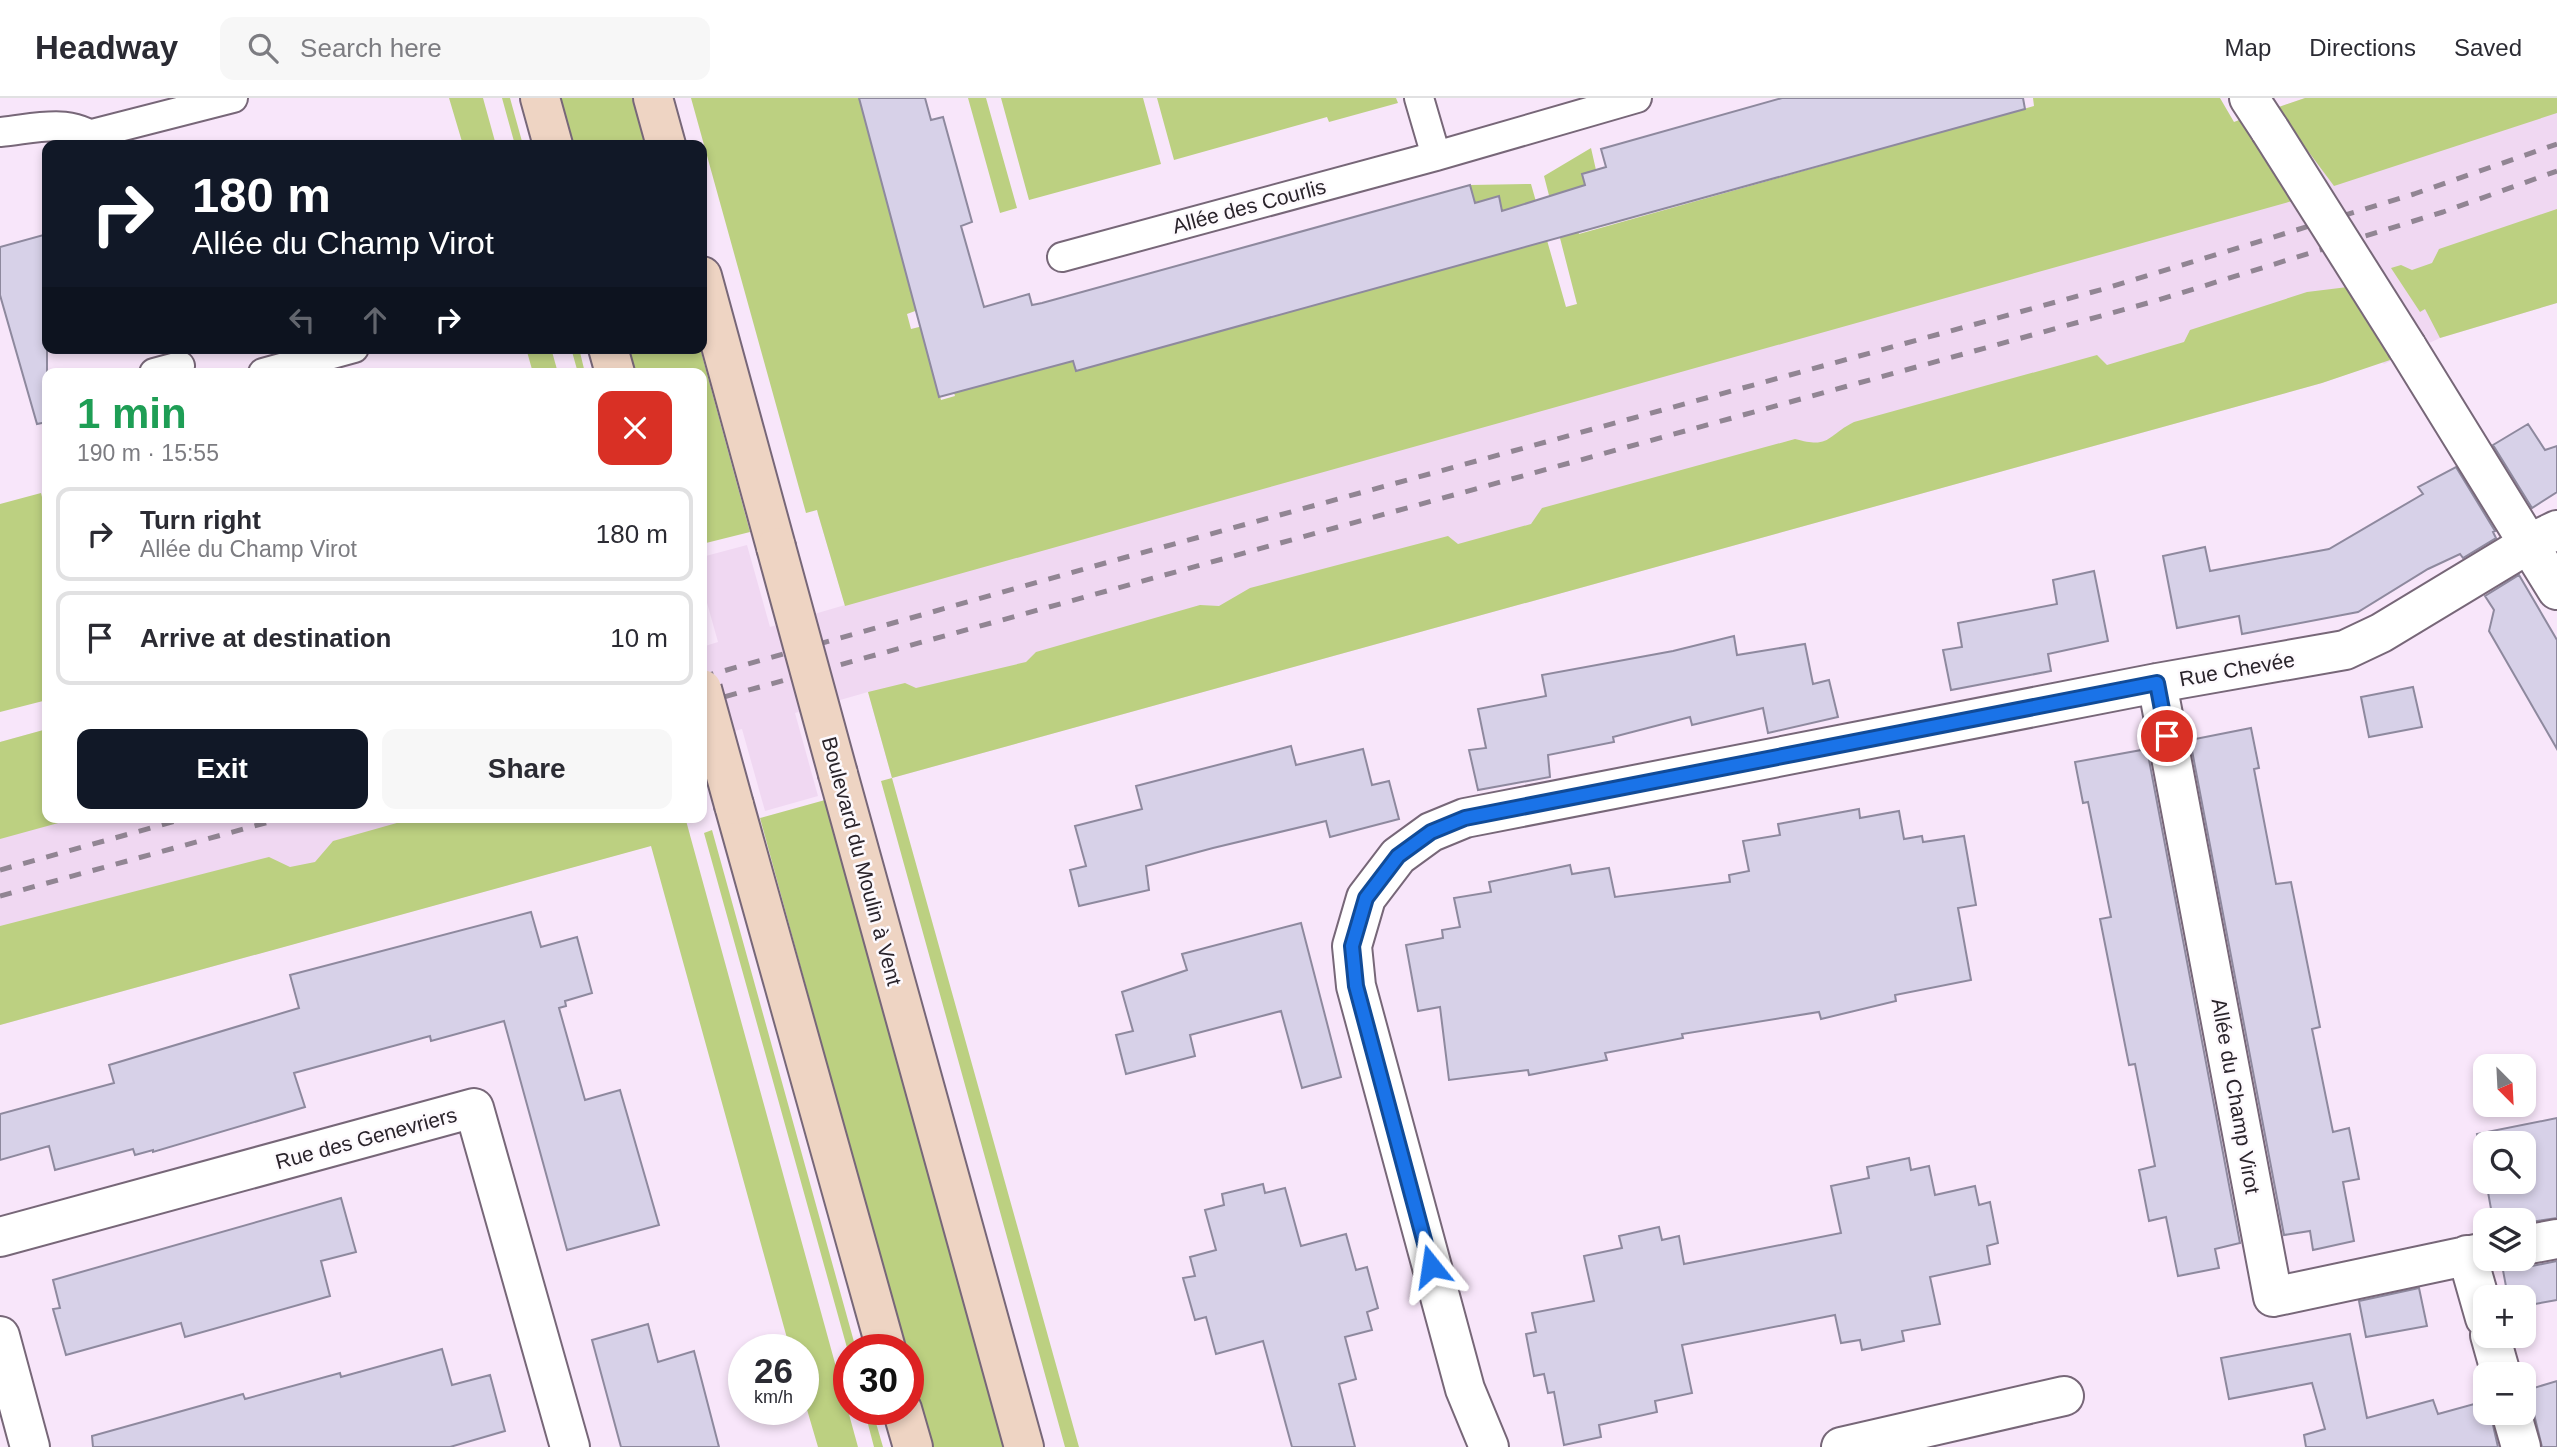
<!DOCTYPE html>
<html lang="en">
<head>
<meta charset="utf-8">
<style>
	:root { --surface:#fff; --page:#f7f7f7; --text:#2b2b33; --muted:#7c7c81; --line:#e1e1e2; --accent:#111827 }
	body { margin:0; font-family:Arial,sans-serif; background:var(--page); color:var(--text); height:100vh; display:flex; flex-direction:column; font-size:26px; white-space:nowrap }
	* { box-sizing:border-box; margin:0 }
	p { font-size:23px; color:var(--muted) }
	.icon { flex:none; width:38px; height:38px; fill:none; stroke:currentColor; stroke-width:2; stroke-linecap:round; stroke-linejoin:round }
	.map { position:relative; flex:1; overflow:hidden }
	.side { position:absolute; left:42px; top:270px; width:665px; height:455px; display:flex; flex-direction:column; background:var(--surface); border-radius:14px; box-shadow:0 4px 10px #0003 }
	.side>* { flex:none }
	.guide { position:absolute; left:42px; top:42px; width:665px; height:214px; border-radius:14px; box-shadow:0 4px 10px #0003; background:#111827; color:#fff; overflow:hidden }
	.needle { width:46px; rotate:156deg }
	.tools { position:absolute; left:2473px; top:956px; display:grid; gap:14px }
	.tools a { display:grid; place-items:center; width:63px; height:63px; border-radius:14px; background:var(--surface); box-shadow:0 4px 10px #0003; font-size:35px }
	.speed { position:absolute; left:728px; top:1236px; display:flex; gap:14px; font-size:35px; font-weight:700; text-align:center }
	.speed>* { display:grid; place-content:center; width:91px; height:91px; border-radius:50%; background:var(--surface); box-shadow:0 4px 10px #0003; line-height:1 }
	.speed small { font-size:18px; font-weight:400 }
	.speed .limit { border:10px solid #d22; background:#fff; color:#111 }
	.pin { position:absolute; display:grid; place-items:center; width:60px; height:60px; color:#fff; margin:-30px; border:4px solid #fff; border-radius:50%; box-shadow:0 2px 7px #0007 }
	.me { position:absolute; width:77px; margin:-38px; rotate:345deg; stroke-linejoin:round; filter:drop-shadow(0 0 5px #0008) }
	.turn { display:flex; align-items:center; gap:24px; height:147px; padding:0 35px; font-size:32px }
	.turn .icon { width:91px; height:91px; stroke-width:2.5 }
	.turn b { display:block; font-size:49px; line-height:60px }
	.lanes { display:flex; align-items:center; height:66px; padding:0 35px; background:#0003; justify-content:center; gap:35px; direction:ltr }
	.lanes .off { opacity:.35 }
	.round { display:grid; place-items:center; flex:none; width:74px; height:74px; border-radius:14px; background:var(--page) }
	.head { display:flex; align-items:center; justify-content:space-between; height:119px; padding:0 35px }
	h1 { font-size:42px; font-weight:700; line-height:52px; color:#1e9e55 }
	.action { display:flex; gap:14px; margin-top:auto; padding:14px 35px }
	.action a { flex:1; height:80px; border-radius:14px; background:var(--accent); color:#fff; font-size:28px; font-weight:700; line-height:80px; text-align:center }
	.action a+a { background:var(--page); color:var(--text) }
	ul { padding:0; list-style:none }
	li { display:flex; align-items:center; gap:21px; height:94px; margin:0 14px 10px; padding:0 21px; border:4px solid var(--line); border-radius:14px }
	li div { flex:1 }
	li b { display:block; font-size:26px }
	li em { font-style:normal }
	header { display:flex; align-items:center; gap:42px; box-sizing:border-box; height:98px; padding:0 35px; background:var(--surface); border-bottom:2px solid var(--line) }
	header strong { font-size:33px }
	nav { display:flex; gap:38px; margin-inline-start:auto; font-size:24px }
	.search { width:490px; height:63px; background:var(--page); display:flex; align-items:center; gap:18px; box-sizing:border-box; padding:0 24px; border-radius:14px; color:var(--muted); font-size:26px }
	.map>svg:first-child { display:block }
	.built { fill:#f0d8f2 }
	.green { fill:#bcd081 }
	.building { fill:#d7d1e8; stroke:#8e899e; stroke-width:2 }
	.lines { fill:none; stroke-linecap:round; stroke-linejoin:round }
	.service-casing { stroke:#776778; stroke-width:32 }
	.pedestrian-casing { stroke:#776778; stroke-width:42 }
	.minor-casing { stroke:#776778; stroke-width:42 }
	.secondary-casing { stroke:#776778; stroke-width:42 }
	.service { stroke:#fff; stroke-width:28 }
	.pedestrian { stroke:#fff; stroke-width:38 }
	.minor { stroke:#fff; stroke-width:38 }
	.secondary { stroke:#eed4c3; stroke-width:38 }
	.rail { stroke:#918593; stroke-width:5; stroke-dasharray:12 12; stroke-linecap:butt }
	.pedestrian-bridge-casing { stroke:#776778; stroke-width:42; stroke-linecap:butt }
	.secondary-bridge-casing { stroke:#776778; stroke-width:42; stroke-linecap:butt }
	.pedestrian-bridge { stroke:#fff; stroke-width:38 }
	.secondary-bridge { stroke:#eed4c3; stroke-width:38 }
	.route-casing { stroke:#114b97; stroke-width:18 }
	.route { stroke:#1a73e8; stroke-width:12 }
	.labels { text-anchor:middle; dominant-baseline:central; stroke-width:5; stroke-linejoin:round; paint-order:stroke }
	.street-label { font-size:21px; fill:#2a242b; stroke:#fdf9fd }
</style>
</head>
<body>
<header>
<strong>Headway</strong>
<div class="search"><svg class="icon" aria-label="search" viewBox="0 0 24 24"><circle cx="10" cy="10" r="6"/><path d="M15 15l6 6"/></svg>Search here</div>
<nav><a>Map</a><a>Directions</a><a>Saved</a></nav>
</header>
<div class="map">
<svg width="2557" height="1349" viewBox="0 0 2557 1349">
	<rect width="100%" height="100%" fill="#f8e6fa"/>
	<path class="built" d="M 2305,0 L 2557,0 L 2557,205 L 2440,240 L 2384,266 L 2382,264 L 2322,285 L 892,680 L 868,594 L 795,615 L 818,698 L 765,713 L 742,631 L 702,642 L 702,549 L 718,544 L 702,487 L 702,459 L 747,447 L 770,529 L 845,507 L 818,416 L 2234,24 Z
		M 47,631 L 47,719 L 685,719 L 690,737 L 0,927 L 0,644 Z"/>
	<path class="green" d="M 449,0 L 483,0 L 496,47 L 463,47 Z
		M 502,0 L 510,0 L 523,47 L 515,47 Z
		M 558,0 L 632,0 L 645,47 L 571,47 Z
		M 691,0 L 859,0 L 918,212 L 907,216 L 911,231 L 923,228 L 941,302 L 955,298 L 954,295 L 1072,262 L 1076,273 L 1531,147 L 1521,107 L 1502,113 L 1498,99 L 1475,105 L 1470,87 L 1531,86 L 1566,209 L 1577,206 L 1544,78 L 1591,50 L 1596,72 L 1582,76 L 1585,89 L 1567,95 L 1579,136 L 2034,8 L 2033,0 L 2220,0 L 2234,24 L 2242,21 L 2258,51 L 2269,46 L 2303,100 L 845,508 L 818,416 L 817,412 L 806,415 Z
		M 968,0 L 986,0 L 1017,110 L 1000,115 Z
		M 1001,0 L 1143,0 L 1161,66 L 1029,102 Z
		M 1157,0 L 1396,0 L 1398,5 L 1329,24 L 1327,19 L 1174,62 Z
		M 2305,0 L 2557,0 L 2557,15 L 2334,88 L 2276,10 Z
		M 2557,111 L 2557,205 L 2440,240 L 2425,211 L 2420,214 L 2391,170 L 2401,167 L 2412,172 L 2432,165 L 2439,151 Z
		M 2356,188 L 2396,260 L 2322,285 L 892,680 L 1079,1349 L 1065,1349 L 881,683 L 892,680 L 868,594 L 905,585 L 916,590 L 1026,564 L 1036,554 L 1200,507 L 1219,508 L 1250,490 L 1448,438 L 1458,446 L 1531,426 L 1542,410 L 1795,341 C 1831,351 1826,338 1854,324 L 2097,257 L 2107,267 L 2184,244 L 2190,232 L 2307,194 Z
		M 526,250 L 551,250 L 558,275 L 533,275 Z
		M 571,250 L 579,250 L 585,275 L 578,275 Z
		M 625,250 L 700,250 L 750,434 L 702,446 L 702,275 L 632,275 Z
		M 41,395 L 47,419 L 47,602 L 0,614 L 0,406 Z
		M 47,631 L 47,719 L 80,719 L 0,741 L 0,644 Z
		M 825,702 L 1005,1349 L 931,1349 L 908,1264 L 908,1251 L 905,1251 L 760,720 Z
		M 418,719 L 685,719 L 858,1349 L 818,1349 L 803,1298 L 803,1251 L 790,1251 L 651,748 L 0,927 L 0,828 L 269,759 L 290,769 L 315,764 L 333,743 Z
		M 712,732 L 856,1251 L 849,1251 L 849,1257 L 704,735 Z
		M 864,1311 L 872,1311 L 883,1349 L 874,1349 Z"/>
	<path class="building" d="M 859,0 L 925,0 L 931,22 L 943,19 L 972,124 L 961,128 L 984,209 L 1029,196 L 1032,207 L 1042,205 L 1470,87 L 1475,105 L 1499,98 L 1502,113 L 1585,87 L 1582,76 L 1606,69 L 1601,51 L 1782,0 L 2023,0 L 2025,11 L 1076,273 L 1073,263 L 939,299 Z
		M 47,136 L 47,324 L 37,326 L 0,197 L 0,149 Z
		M 2528,326 L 2545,352 L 2557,348 L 2557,394 L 2532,410 L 2493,347 Z
		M 2456,369 L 2495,433 L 2493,434 L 2496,440 L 2463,460 L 2460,456 L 2428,471 L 2358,514 L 2242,536 L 2239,518 L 2177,530 L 2163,458 L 2205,449 L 2210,473 L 2329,451 L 2423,396 L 2418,389 Z
		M 2094,473 L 2108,543 L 2048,556 L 2051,573 L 1951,592 L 1943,552 L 1962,549 L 1958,525 L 2057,506 L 2053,482 Z
		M 2519,477 L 2557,542 L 2557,651 L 2489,533 L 2494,512 L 2485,498 Z
		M 1734,538 L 1737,557 L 1805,546 L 1813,586 L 1829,582 L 1838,619 L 1768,635 L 1763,610 L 1692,627 L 1690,619 L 1613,639 L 1614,644 L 1548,657 L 1550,679 L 1478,692 L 1469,652 L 1486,650 L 1478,611 L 1546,598 L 1542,577 L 1673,553 Z
		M 2413,589 L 2422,629 L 2369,639 L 2361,599 Z
		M 2251,630 L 2259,670 L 2254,671 L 2276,786 L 2291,784 L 2320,929 L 2312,931 L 2333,1034 L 2349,1030 L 2359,1081 L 2343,1084 L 2354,1143 L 2313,1152 L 2310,1133 L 2284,1137 L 2190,642 Z
		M 1291,648 L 1296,667 L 1363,651 L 1372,687 L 1389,683 L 1399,721 L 1330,739 L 1326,723 L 1213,750 L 1146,768 L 1149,792 L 1079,808 L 1070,772 L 1086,768 L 1075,728 L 1142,711 L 1136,688 Z
		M 2147,651 L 2240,1145 L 2215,1151 L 2219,1170 L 2178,1178 L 2166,1119 L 2149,1123 L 2139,1072 L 2155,1068 L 2135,966 L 2129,967 L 2100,821 L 2111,819 L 2088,704 L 2083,705 L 2075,664 Z
		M 1859,711 L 1860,720 L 1899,713 L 1904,741 L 1922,738 L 1923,744 L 1964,738 L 1976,807 L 1958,810 L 1971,882 L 1895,897 L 1896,903 L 1821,921 L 1819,914 L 1682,936 L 1683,940 L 1605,955 L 1607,962 L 1529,977 L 1528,972 L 1449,982 L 1440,909 L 1418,913 L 1406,847 L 1443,840 L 1442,832 L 1460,829 L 1454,800 L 1491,794 L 1489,784 L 1570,767 L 1572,776 L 1609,770 L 1615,799 L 1730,784 L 1729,777 L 1749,773 L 1743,743 L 1780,737 L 1778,726 Z
		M 531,814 L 541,849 L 577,839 L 592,895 L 565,903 L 566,908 L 559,910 L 585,1002 L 620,992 L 659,1127 L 567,1152 L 504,923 L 431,943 L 430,938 L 294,975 L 305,1009 L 153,1054 L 153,1052 L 135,1057 L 133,1051 L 55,1072 L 49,1048 L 0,1062 L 0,1016 L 114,985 L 109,967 L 299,910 L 290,877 Z
		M 1301,825 L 1341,979 L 1302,990 L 1281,913 L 1190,937 L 1195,958 L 1126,976 L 1116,937 L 1133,933 L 1122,894 L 1187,872 L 1182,856 Z
		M 2557,1020 L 2557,1120 L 2524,1125 L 2524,1122 L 2493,1122 L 2486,1083 L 2524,1083 L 2524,1045 L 2485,1045 L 2485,1079 L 2477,1036 Z
		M 1909,1060 L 1911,1072 L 1929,1068 L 1935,1097 L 1975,1088 L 1979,1107 L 1990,1104 L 1998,1145 L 1987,1148 L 1990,1166 L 1930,1179 L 1940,1226 L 1902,1233 L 1904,1243 L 1862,1252 L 1860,1242 L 1841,1245 L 1835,1217 L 1682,1247 L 1692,1295 L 1655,1303 L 1657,1314 L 1599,1327 L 1601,1339 L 1564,1347 L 1554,1294 L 1548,1295 L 1544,1276 L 1534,1278 L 1526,1236 L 1536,1234 L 1532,1215 L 1594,1203 L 1584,1158 L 1622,1150 L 1619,1138 L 1659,1129 L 1662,1142 L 1679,1138 L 1684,1166 L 1841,1135 L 1831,1088 L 1869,1080 L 1867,1069 Z
		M 1263,1086 L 1265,1095 L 1285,1090 L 1301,1148 L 1346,1136 L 1356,1172 L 1367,1169 L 1378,1210 L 1367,1214 L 1372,1232 L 1345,1239 L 1356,1281 L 1339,1286 L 1355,1349 L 1292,1349 L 1263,1243 L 1216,1256 L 1206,1219 L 1195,1222 L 1183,1180 L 1195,1178 L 1190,1159 L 1216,1152 L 1205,1112 L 1224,1107 L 1222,1096 Z
		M 341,1100 L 356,1154 L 321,1163 L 330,1198 L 185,1239 L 181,1225 L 66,1257 L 53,1211 L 60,1210 L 53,1182 Z
		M 2506,1160 L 2516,1167 L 2527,1169 L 2557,1163 L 2557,1202 L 2524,1208 L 2524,1199 L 2508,1199 L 2502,1167 Z
		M 2419,1190 L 2427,1228 L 2366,1239 L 2359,1203 Z
		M 648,1226 L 658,1264 L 694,1253 L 719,1349 L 621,1349 L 592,1242 Z
		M 2350,1236 L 2367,1320 L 2433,1302 L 2438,1316 L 2485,1303 L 2485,1314 L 2490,1314 L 2498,1349 L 2306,1349 L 2304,1337 L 2325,1331 L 2312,1285 L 2229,1301 L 2221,1260 Z
		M 442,1251 L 452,1287 L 490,1277 L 505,1333 L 450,1349 L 93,1349 L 92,1338 L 243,1296 L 245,1301 L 340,1275 L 341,1279 Z
		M 2557,1283 L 2557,1349 L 2542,1349 L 2532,1308 L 2524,1297 L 2524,1293 Z"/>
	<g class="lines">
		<g class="service-casing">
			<path id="service" d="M 1419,0 L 1436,58
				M 0,34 C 40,30 72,18 105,47
				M 92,36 L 233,0
				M 1062,159 L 1436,58 L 1637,0
				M 154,275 L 180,268
				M 263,275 L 354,250"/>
		</g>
		<g class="pedestrian-casing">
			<path id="pedestrian" d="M 2249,0 L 2270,32
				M 2407,249 L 2557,492"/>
		</g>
		<g class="minor-casing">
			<path id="minor" d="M 2157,585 L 2273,1199 L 2485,1154
				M 0,1139 L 474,1010 L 570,1349
				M 2524,1147 L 2557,1141
				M 2467,1157 L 2485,1220
				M 2490,1237 L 2501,1276
				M 0,1238 L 30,1349
				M 2511,1314 L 2521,1349
				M 1489,1349 L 1465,1291 L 1356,888 L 1352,848 L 1366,800 L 1398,758 L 1431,734 L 1465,720 L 2157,585 L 2345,552 L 2381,535 L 2530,445 L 2557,432
				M 1841,1349 L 2064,1298"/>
		</g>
		<g class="secondary-casing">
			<path id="secondary" d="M 540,0 L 553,47
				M 653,0 L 666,47
				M 702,178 L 776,449
				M 608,250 L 615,275
				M 838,676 L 1024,1349
				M 734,707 L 886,1251
				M 902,1311 L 913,1349"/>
		</g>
		<use href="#service" class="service"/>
		<use href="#pedestrian" class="pedestrian"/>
		<use href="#minor" class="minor"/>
		<use href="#secondary" class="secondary"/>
		<path class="rail" d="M 702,579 L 1123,460 L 2107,190 L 2414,96 L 2557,46
			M 702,605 L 2155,203 L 2443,114 L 2557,73
			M 0,772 L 190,719
			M 0,798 L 287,719"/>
		<g class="pedestrian-bridge-casing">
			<path id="pedestrian-bridge" d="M 2270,32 L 2407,249"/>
		</g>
		<g class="secondary-bridge-casing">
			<path id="secondary-bridge" d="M 776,449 L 838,676
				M 702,591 L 734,707"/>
		</g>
		<use href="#pedestrian-bridge" class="pedestrian-bridge"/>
		<use href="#secondary-bridge" class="secondary-bridge"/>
	</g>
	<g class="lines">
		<g class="route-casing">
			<path id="route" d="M 1431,1168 L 1356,888 L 1352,848 L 1366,800 L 1398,758 L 1431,734 L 1465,720 L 2157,585 L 2167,638"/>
		</g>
		<use href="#route" class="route"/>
	</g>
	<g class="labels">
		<g class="street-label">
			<text transform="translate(1249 108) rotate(-15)">Allée des Courlis</text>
			<text transform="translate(2237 571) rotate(-10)">Rue Chevée</text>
			<text transform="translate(862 763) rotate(75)">Boulevard du Moulin à Vent</text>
			<text transform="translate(2236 998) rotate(80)">Allée du Champ Virot</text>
			<text transform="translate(366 1040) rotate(-15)">Rue des Genevriers</text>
		</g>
	</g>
</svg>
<div class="tools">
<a><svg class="needle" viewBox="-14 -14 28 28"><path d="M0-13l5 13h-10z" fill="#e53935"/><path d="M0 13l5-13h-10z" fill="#7c7c81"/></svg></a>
<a><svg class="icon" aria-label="search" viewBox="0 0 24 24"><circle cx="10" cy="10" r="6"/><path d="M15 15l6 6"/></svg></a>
<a><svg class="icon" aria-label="layers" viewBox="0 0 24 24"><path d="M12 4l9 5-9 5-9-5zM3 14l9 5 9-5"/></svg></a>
<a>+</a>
<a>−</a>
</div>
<div class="speed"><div>26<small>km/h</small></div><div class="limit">30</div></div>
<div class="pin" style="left:2167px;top:638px;background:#d93025"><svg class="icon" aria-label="arrive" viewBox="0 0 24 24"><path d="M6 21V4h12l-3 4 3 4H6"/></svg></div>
<svg class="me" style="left:1431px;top:1168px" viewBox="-20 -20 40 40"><path d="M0-17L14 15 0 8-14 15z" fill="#1a73e8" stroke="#fff" stroke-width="4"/></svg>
<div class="guide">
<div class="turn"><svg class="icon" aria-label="right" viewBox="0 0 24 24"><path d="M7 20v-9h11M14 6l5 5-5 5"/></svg><div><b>180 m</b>Allée du Champ Virot</div></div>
<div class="lanes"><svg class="icon off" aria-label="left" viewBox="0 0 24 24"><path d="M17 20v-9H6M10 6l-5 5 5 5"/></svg><svg class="icon off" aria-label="ahead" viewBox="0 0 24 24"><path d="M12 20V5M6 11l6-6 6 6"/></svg><svg class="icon" aria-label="right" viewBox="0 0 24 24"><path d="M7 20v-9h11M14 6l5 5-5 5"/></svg></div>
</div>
<section class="side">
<div class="head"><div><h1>1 min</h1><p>190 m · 15:55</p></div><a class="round" style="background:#d93025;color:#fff"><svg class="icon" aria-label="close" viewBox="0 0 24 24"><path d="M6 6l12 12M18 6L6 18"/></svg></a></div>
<ul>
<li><svg class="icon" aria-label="right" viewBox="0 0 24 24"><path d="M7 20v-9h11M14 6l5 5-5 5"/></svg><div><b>Turn right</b><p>Allée du Champ Virot</p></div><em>180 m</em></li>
<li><svg class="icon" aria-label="arrive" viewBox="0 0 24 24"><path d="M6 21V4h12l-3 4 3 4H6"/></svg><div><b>Arrive at destination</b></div><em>10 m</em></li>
</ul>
<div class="action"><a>Exit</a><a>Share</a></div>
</section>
</div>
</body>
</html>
